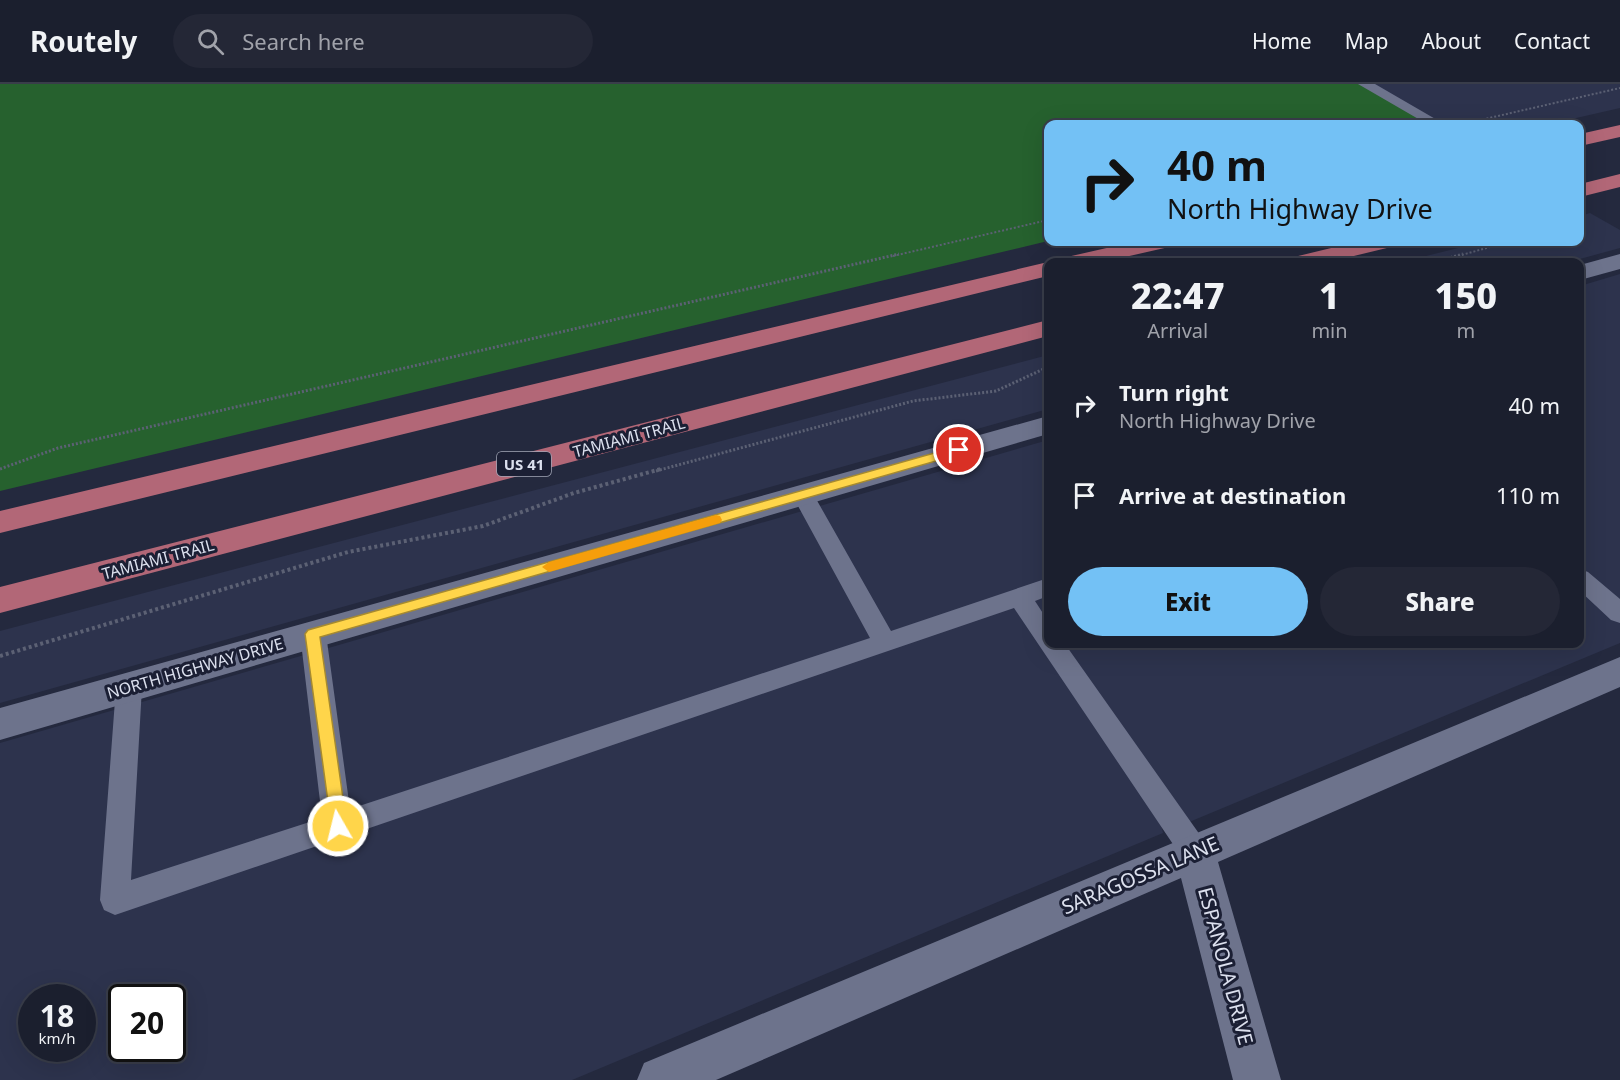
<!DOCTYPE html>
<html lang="en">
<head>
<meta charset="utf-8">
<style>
	:root { --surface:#1b1f2e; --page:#242736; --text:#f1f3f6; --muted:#a0a2aa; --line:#393d4a; --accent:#73c1f5 }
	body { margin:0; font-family:"Noto Sans",sans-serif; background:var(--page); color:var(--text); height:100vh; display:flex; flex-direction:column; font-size:22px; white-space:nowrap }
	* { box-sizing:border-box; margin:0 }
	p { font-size:20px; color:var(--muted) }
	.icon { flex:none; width:33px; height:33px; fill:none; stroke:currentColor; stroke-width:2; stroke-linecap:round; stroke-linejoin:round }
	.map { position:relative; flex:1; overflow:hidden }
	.sheet { position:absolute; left:1044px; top:174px; width:540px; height:390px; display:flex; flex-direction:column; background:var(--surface); border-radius:12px; box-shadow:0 6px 24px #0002,0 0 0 2px var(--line) }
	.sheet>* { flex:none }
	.guide { position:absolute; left:1044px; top:36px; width:540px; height:126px; border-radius:12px; box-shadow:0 6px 24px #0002,0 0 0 2px var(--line); background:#73c1f5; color:#111; overflow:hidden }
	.speed { position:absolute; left:18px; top:900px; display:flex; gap:12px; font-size:30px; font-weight:700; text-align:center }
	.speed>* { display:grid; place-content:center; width:78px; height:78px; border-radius:50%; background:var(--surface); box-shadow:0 6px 24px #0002,0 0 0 2px var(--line); line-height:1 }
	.speed small { font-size:15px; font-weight:400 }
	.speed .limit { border:3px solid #111; border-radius:9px; background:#fff; color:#111 }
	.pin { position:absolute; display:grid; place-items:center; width:51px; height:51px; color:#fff; margin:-26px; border:3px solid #fff; border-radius:50%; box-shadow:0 2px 6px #0007 }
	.me { position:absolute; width:66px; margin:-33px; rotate:352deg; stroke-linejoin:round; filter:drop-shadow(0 0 4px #0008) }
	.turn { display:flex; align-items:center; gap:21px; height:126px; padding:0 24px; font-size:27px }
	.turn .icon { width:78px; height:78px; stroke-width:2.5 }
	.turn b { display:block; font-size:42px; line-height:51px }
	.eta { display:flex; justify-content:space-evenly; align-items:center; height:102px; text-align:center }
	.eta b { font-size:36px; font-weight:800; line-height:42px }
	.cta { display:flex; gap:12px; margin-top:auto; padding:12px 24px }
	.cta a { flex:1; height:69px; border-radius:36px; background:var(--accent); color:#111; font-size:24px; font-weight:800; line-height:69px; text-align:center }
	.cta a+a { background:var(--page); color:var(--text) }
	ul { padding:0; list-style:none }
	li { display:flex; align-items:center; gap:18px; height:90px; padding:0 24px }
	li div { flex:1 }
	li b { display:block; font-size:22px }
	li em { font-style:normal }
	header { display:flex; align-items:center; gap:36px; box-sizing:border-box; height:84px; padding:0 30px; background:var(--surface); border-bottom:2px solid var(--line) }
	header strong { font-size:28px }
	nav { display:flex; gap:33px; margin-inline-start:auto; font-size:21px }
	.search { width:420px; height:54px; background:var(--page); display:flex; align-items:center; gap:15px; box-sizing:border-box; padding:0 21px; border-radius:33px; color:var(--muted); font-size:22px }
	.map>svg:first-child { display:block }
	.built { fill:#2d334d; fill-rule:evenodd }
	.green { fill:#26612e }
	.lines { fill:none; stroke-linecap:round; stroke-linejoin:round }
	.path-far2 { stroke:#5c6174; stroke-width:2; stroke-dasharray:2 2; stroke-linecap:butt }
	.path-far1 { stroke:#5c6174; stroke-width:3; stroke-dasharray:2 2; stroke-linecap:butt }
	.path { stroke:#5c6174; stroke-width:4; stroke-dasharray:3 3; stroke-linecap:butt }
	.service { fill:#6d738c; fill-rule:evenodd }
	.minor { fill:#6d738c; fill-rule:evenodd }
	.primary { fill:#b26777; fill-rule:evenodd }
	.route { fill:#ffd54a; stroke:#a68a30; stroke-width:1.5 }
	.slow { fill:#f59e0b }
	.labels { text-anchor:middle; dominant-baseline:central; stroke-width:6; stroke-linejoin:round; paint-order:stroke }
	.shield { fill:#1b1f34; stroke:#a2a6b6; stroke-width:1.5 }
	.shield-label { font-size:15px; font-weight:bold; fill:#dce0ee }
	.street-label { font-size:16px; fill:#dce0ee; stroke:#1b1f34 }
	.near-street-label { font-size:20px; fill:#dce0ee; stroke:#1b1f34 }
</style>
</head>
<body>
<header>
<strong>Routely</strong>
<div class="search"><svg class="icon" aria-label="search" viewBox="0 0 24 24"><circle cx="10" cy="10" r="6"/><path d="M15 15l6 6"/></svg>Search here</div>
<nav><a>Home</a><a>Map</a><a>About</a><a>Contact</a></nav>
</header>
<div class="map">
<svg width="1620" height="996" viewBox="0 0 1620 996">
	<rect width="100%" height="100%" fill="#24293e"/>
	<path class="built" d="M 1365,0 L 1620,0 L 1620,24 L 1550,40 L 1437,40 Z
		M 1590,129 L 1620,146 L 1620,164 L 1569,178 L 1402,178 L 1482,158 L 1580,158 L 1580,132 Z
		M 1620,190 L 1620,559 L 1182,741 L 1161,740 L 1163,749 L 572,996 L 0,996 L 0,659 L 1048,356 L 1048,560 L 1580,560 L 1580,202 ZM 32,914 L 82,914 L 82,964 L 32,964 ZM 122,914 L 172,914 L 172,964 L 122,964 Z
		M 1048,271 L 1048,325 L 0,619 L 0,547 Z"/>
	<path class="green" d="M 0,0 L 1365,0 L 1437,40 L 1048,40 L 1048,157 L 0,407 Z"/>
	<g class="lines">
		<path class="path-far2" d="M 1463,40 L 1620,4
			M 893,172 L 1048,136
			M 1458,172 L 1508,158"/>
		<path class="path-far1" d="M 1435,178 L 1463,170
			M 0,385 L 58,364 L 899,170
			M 656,387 L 913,317 L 996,307 L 1048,283"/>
		<path class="path" d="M 0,572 L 348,468 L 483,442 L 574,409 L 661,385"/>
		<path class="service" d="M 1358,0 L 1375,0 L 1444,40 L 1427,40 Z
			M 803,403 L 811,406 L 891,547 L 1048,494 L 1048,512 L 1035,517 L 1048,537 L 1048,560 L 1065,560 L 1205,758 L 1210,768 L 1205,778 L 1195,782 L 1185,778 L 1014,524 L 115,831 L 104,826 L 100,816 L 116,603 L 120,595 L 129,592 L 138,595 L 142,603 L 131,796 L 322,734 L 300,550 L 304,543 L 313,540 L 322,543 L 326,550 L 350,725 L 870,554 L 792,411 L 795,406 Z
			M 1580,485 L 1588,488 L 1620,515 L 1620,539 L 1611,536 L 1580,507 Z"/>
		<path class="minor" d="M 1620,170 L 1620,185 L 1580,196 L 1580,181 Z
			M 1048,332 L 1048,350 L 0,656 L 0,624 Z
			M 1620,573 L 1620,603 L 1218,778 L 1281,996 L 1233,996 L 1181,794 L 716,996 L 637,996 L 644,979 Z"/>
		<path class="primary" d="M 1620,41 L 1620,53 L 1580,62 L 1580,50 Z
			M 1620,90 L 1620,103 L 1580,113 L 1580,100 Z
			M 1133,158 L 1173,158 L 1169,163 L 1103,178 L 1063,178 L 1067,173 Z
			M 1356,158 L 1395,158 L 1391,163 L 1329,178 L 1290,178 L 1294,173 Z
			M 1048,178 L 1051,178 L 1048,178 L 1048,192 L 0,449 L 0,427 Z
			M 1048,236 L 1048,252 L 0,529 L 0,503 Z"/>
	</g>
	<path class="route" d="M 959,362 L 964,363 L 964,369 L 320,553 L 347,742 L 344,747 L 338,750 L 332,747 L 305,550 L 308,546 Z"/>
	<path class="slow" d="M 716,431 L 720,432 L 722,436 L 720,439 L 549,488 L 542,483 L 549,478 Z"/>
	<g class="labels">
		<rect class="shield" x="497" y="368" width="54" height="24" rx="4.5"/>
		<g class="shield-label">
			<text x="524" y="380">US 41</text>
		</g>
		<g class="street-label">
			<text transform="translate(629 353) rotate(-15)">TAMIAMI TRAIL</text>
			<text transform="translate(158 475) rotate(-15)">TAMIAMI TRAIL</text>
			<text transform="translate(195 584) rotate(-16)">NORTH HIGHWAY DRIVE</text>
		</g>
		<g class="near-street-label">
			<text transform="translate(1140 791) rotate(-23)">SARAGOSSA LANE</text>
			<text transform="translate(1226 882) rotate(75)">ESPANOLA DRIVE</text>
		</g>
	</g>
</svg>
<div class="speed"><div>18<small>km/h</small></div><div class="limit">20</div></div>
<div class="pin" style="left:959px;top:366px;background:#d93025"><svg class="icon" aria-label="arrive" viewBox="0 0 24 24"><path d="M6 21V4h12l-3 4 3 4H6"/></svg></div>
<svg class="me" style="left:338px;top:742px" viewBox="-20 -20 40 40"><circle r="17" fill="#ffd54a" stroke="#fff" stroke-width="3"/><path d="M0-11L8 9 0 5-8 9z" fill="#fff"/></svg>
<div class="guide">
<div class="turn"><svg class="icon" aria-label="right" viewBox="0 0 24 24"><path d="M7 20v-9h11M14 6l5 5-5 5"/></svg><div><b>40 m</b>North Highway Drive</div></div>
</div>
<section class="sheet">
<div class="eta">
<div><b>22:47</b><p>Arrival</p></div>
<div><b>1</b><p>min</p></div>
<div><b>150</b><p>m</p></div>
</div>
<ul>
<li><svg class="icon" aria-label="right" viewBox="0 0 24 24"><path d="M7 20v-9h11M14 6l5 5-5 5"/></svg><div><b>Turn right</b><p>North Highway Drive</p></div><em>40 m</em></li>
<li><svg class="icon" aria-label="arrive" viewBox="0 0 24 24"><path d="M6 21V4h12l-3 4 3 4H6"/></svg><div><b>Arrive at destination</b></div><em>110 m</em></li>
</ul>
<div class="cta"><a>Exit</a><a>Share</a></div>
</section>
</div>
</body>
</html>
